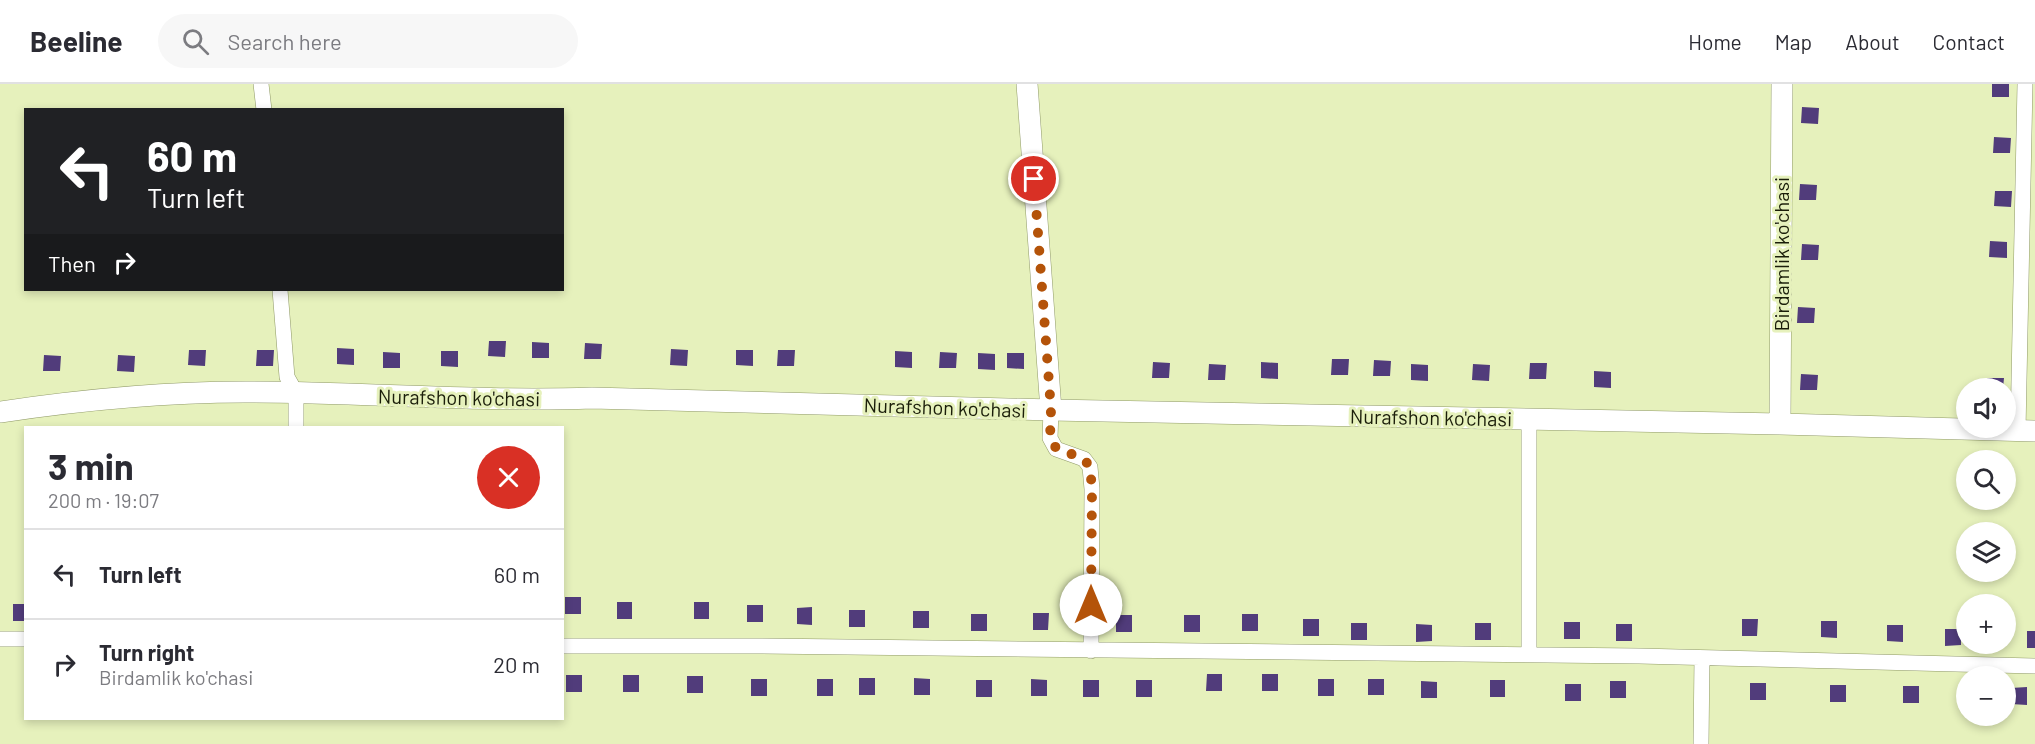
<!DOCTYPE html>
<html lang="en">
<head>
<meta charset="utf-8">
<style>
	:root { --surface:#fff; --page:#f7f7f7; --text:#2b2b33; --muted:#7c7c81; --line:#e1e1e2 }
	body { margin:0; font-family:Barlow,sans-serif; background:var(--page); color:var(--text); height:100vh; display:flex; flex-direction:column; font-size:22px; white-space:nowrap }
	* { box-sizing:border-box; margin:0 }
	p { font-size:20px; color:var(--muted) }
	.icon { flex:none; width:33px; height:33px; fill:none; stroke:currentColor; stroke-width:2; stroke-linecap:round; stroke-linejoin:round }
	.map { position:relative; flex:1; overflow:hidden }
	.side { position:absolute; left:24px; top:342px; width:540px; height:294px; display:flex; flex-direction:column; background:var(--surface); border-radius:0px; box-shadow:0 3px 9px #0003 }
	.side>* { flex:none }
	.banner { position:absolute; left:24px; top:24px; width:540px; height:183px; border-radius:0px; box-shadow:0 3px 9px #0003; background:#202124; color:#fff; overflow:hidden }
	.tools { position:absolute; left:1956px; top:294px; display:grid; gap:12px }
	.tools a { display:grid; place-items:center; width:60px; height:60px; border-radius:50%; background:var(--surface); box-shadow:0 3px 9px #0003; font-size:30px }
	.pin { position:absolute; display:grid; place-items:center; width:51px; height:51px; color:#fff; margin:-26px; border:3px solid #fff; border-radius:50%; box-shadow:0 2px 6px #0007 }
	.me { position:absolute; width:66px; margin:-33px; rotate:0deg; stroke-linejoin:round; filter:drop-shadow(0 0 4px #0008) }
	.turn { display:flex; align-items:center; gap:21px; height:126px; padding:0 24px; font-size:27px }
	.turn .icon { width:78px; height:78px; stroke-width:2.5 }
	.turn b { display:block; font-size:42px; line-height:51px }
	.then { display:flex; align-items:center; height:57px; padding:0 24px; background:#0003; gap:12px; font-size:22px }
	.round { display:grid; place-items:center; flex:none; width:63px; height:63px; border-radius:32px; background:var(--page) }
	.headline { display:flex; align-items:center; justify-content:space-between; height:102px; padding:0 24px }
	h1 { font-size:36px; font-weight:700; line-height:45px }
	ul { padding:0; list-style:none }
	li { display:flex; align-items:center; gap:18px; height:90px; padding:0 24px; border-top:2px solid var(--line) }
	li div { flex:1 }
	li b { display:block; font-size:22px }
	li em { font-style:normal }
	header { display:flex; align-items:center; gap:36px; box-sizing:border-box; height:84px; padding:0 30px; background:var(--surface); border-bottom:2px solid var(--line) }
	header strong { font-size:28px }
	nav { display:flex; gap:33px; margin-inline-start:auto; font-size:21px }
	.search { width:420px; height:54px; background:var(--page); display:flex; align-items:center; gap:15px; box-sizing:border-box; padding:0 21px; border-radius:33px; color:var(--muted); font-size:22px }
	.map>svg:first-child { display:block }
	.building { fill:#513c7b }
	.lines { fill:none; stroke-linecap:round; stroke-linejoin:round }
	.street-casing { stroke:#909a68; stroke-width:16 }
	.secondary-casing { stroke:#909a68; stroke-width:22 }
	.street { stroke:#fff; stroke-width:15 }
	.secondary { stroke:#fff; stroke-width:21 }
	.route { stroke:#b45309; stroke-width:10; stroke-dasharray:0 18 }
	.labels { text-anchor:middle; dominant-baseline:central; stroke-width:6; stroke-linejoin:round; paint-order:stroke }
	.street-label { font-size:20px; fill:#1a1d09; stroke:#e6f1bc }
</style>
</head>
<body>
<header>
<strong>Beeline</strong>
<div class="search"><svg class="icon" aria-label="search" viewBox="0 0 24 24"><circle cx="10" cy="10" r="6"/><path d="M15 15l6 6"/></svg>Search here</div>
<nav><a>Home</a><a>Map</a><a>About</a><a>Contact</a></nav>
</header>
<div class="map">
<svg width="2035" height="660" viewBox="0 0 2035 660">
	<rect width="100%" height="100%" fill="#e6f1bc"/>
	<path class="building" d="M 1992,0 L 2009,0 L 2009,13 L 1992,13 Z
		M 1802,23 L 1819,24 L 1818,40 L 1801,39 Z
		M 1994,53 L 2011,54 L 2010,69 L 1993,69 Z
		M 1800,100 L 1817,101 L 1816,116 L 1799,116 Z
		M 1995,107 L 2012,107 L 2011,123 L 1994,122 Z
		M 1990,157 L 2007,158 L 2007,174 L 1989,173 Z
		M 1802,160 L 1819,161 L 1818,176 L 1801,176 Z
		M 1798,223 L 1815,224 L 1814,239 L 1797,239 Z
		M 489,257 L 506,257 L 505,273 L 488,272 Z
		M 532,258 L 549,259 L 549,274 L 532,274 Z
		M 585,259 L 602,260 L 601,275 L 584,275 Z
		M 337,264 L 354,265 L 354,281 L 337,280 Z
		M 671,265 L 688,266 L 687,282 L 670,281 Z
		M 189,266 L 206,266 L 205,282 L 188,281 Z
		M 257,266 L 274,266 L 273,282 L 256,282 Z
		M 736,266 L 753,266 L 753,282 L 736,281 Z
		M 778,266 L 795,266 L 794,282 L 777,282 Z
		M 441,267 L 458,267 L 458,283 L 441,282 Z
		M 895,267 L 912,268 L 912,284 L 895,283 Z
		M 383,268 L 400,269 L 400,284 L 383,284 Z
		M 940,268 L 957,269 L 956,284 L 939,284 Z
		M 978,269 L 995,270 L 995,286 L 978,285 Z
		M 1007,269 L 1024,269 L 1024,285 L 1007,284 Z
		M 44,271 L 61,272 L 60,287 L 43,287 Z
		M 118,271 L 135,272 L 134,288 L 117,287 Z
		M 1332,275 L 1349,275 L 1348,291 L 1331,291 Z
		M 1374,276 L 1391,277 L 1390,292 L 1373,292 Z
		M 1153,278 L 1170,279 L 1169,294 L 1152,294 Z
		M 1261,278 L 1278,279 L 1278,295 L 1261,294 Z
		M 1530,279 L 1547,279 L 1546,295 L 1529,295 Z
		M 1209,280 L 1226,281 L 1225,296 L 1208,296 Z
		M 1411,280 L 1428,281 L 1428,297 L 1411,296 Z
		M 1473,280 L 1490,281 L 1489,297 L 1472,296 Z
		M 1594,287 L 1611,288 L 1611,304 L 1594,303 Z
		M 1801,290 L 1818,291 L 1817,306 L 1800,306 Z
		M 1987,294 L 2004,294 L 2003,304 L 1986,304 Z
		M 565,513 L 581,513 L 581,530 L 565,530 Z
		M 617,518 L 632,518 L 632,535 L 617,535 Z
		M 694,518 L 709,518 L 709,535 L 694,535 Z
		M 13,520 L 26,520 L 26,537 L 13,537 Z
		M 747,521 L 763,521 L 763,538 L 747,538 Z
		M 812,523 L 812,541 L 797,540 L 797,524 Z
		M 849,526 L 865,526 L 865,543 L 849,543 Z
		M 913,527 L 929,527 L 929,544 L 913,544 Z
		M 1033,529 L 1049,529 L 1048,546 L 1033,546 Z
		M 971,530 L 987,530 L 987,547 L 971,547 Z
		M 1242,530 L 1258,530 L 1258,547 L 1242,547 Z
		M 1116,531 L 1132,531 L 1132,548 L 1116,548 Z
		M 1184,531 L 1200,531 L 1200,548 L 1184,548 Z
		M 1303,535 L 1319,535 L 1319,552 L 1303,552 Z
		M 1742,535 L 1758,535 L 1757,552 L 1742,552 Z
		M 1821,537 L 1837,537 L 1837,554 L 1821,553 Z
		M 1564,538 L 1580,538 L 1580,555 L 1564,555 Z
		M 1351,539 L 1367,539 L 1367,556 L 1351,556 Z
		M 1475,539 L 1491,539 L 1491,556 L 1475,556 Z
		M 1416,540 L 1432,541 L 1432,557 L 1416,558 Z
		M 1616,540 L 1632,540 L 1632,557 L 1616,557 Z
		M 1887,541 L 1903,541 L 1903,558 L 1887,557 Z
		M 1945,545 L 1961,545 L 1961,561 L 1945,562 Z
		M 2027,547 L 2035,547 L 2035,564 L 2027,564 Z
		M 1207,590 L 1222,590 L 1222,607 L 1206,607 Z
		M 1262,590 L 1278,590 L 1278,607 L 1262,607 Z
		M 566,591 L 582,591 L 582,608 L 566,608 Z
		M 623,591 L 639,591 L 639,608 L 623,608 Z
		M 687,592 L 703,592 L 703,609 L 687,609 Z
		M 859,594 L 875,594 L 875,611 L 859,611 Z
		M 914,594 L 930,595 L 930,611 L 914,611 Z
		M 751,595 L 767,595 L 767,612 L 751,612 Z
		M 817,595 L 833,595 L 833,612 L 817,612 Z
		M 1031,595 L 1047,596 L 1047,612 L 1031,612 Z
		M 1318,595 L 1334,595 L 1334,612 L 1318,612 Z
		M 1368,595 L 1384,595 L 1384,611 L 1368,611 Z
		M 976,596 L 992,596 L 992,613 L 976,613 Z
		M 1083,596 L 1099,596 L 1099,613 L 1083,613 Z
		M 1136,596 L 1152,596 L 1152,613 L 1136,613 Z
		M 1490,596 L 1505,596 L 1505,613 L 1490,613 Z
		M 1421,597 L 1437,598 L 1437,614 L 1421,614 Z
		M 1610,597 L 1626,597 L 1626,614 L 1610,614 Z
		M 1750,599 L 1766,599 L 1766,616 L 1750,616 Z
		M 1565,600 L 1581,600 L 1581,617 L 1565,617 Z
		M 1830,601 L 1846,601 L 1846,618 L 1830,618 Z
		M 1903,602 L 1919,602 L 1919,619 L 1903,619 Z
		M 2027,603 L 2027,621 L 2011,620 L 2011,604 Z"/>
	<g class="lines">
		<g class="street-casing">
			<path id="street" d="M 261,0 L 264,26
				M 280,206 L 287,293 L 296,309 L 296,344
				M 1051,326 L 1050,354 L 1056,365 L 1084,375 L 1090,383 L 1092,405 L 1091,567
				M 2018,346 L 2025,0
				M 0,555 L 26,555
				M 562,562 L 757,562 L 1639,572 L 2035,582
				M 1529,571 L 1529,335
				M 1701,660 L 1702,574"/>
		</g>
		<g class="secondary-casing">
			<path id="secondary" d="M 1027,0 L 1051,326
				M 0,328 C 81,316 163,308 245,308 C 361,308 476,318 592,314 L 1051,326 L 1780,340 L 2035,347
				M 1780,340 L 1782,0"/>
		</g>
		<use href="#street" class="street"/>
		<use href="#secondary" class="secondary"/>
	</g>
	<g class="lines">
		<path class="route" d="M 1034,95 L 1051,326 L 1050,354 L 1056,364 L 1084,375 L 1090,383 L 1092,405 L 1091,521"/>
	</g>
	<g class="labels">
		<g class="street-label">
			<text transform="translate(1781 170) rotate(-90)">Birdamlik ko'chasi</text>
			<text transform="translate(459 313) rotate(1)">Nurafshon ko'chasi</text>
			<text transform="translate(945 323) rotate(2)">Nurafshon ko'chasi</text>
			<text transform="translate(1431 333) rotate(1)">Nurafshon ko'chasi</text>
		</g>
	</g>
</svg>
<div class="tools">
<a><svg class="icon" aria-label="sound" viewBox="0 0 24 24"><path d="M4 9h4l5-4v14l-5-4H4zM17 9q2 3 0 6"/></svg></a>
<a><svg class="icon" aria-label="search" viewBox="0 0 24 24"><circle cx="10" cy="10" r="6"/><path d="M15 15l6 6"/></svg></a>
<a><svg class="icon" aria-label="layers" viewBox="0 0 24 24"><path d="M12 4l9 5-9 5-9-5zM3 14l9 5 9-5"/></svg></a>
<a>+</a>
<a>−</a>
</div>
<div class="pin" style="left:1034px;top:95px;background:#d93025"><svg class="icon" aria-label="arrive" viewBox="0 0 24 24"><path d="M6 21V4h12l-3 4 3 4H6"/></svg></div>
<svg class="me" style="left:1091px;top:521px" viewBox="-20 -20 40 40"><circle r="19" fill="#fff"/><path d="M0-13L10 11 0 6-10 11z" fill="#b45309"/></svg>
<div class="banner">
<div class="turn"><svg class="icon" aria-label="left" viewBox="0 0 24 24"><path d="M17 20v-9H6M10 6l-5 5 5 5"/></svg><div><b>60 m</b>Turn left</div></div>
<div class="then">Then<svg class="icon" aria-label="right" viewBox="0 0 24 24"><path d="M7 20v-9h11M14 6l5 5-5 5"/></svg></div>
</div>
<section class="side">
<div class="headline"><div><h1>3 min</h1><p>200 m · 19:07</p></div><a class="round" style="background:#d93025;color:#fff"><svg class="icon" aria-label="close" viewBox="0 0 24 24"><path d="M6 6l12 12M18 6L6 18"/></svg></a></div>
<ul>
<li><svg class="icon" aria-label="left" viewBox="0 0 24 24"><path d="M17 20v-9H6M10 6l-5 5 5 5"/></svg><div><b>Turn left</b></div><em>60 m</em></li>
<li><svg class="icon" aria-label="right" viewBox="0 0 24 24"><path d="M7 20v-9h11M14 6l5 5-5 5"/></svg><div><b>Turn right</b><p>Birdamlik ko'chasi</p></div><em>20 m</em></li>
</ul>
</section>
</div>
</body>
</html>
